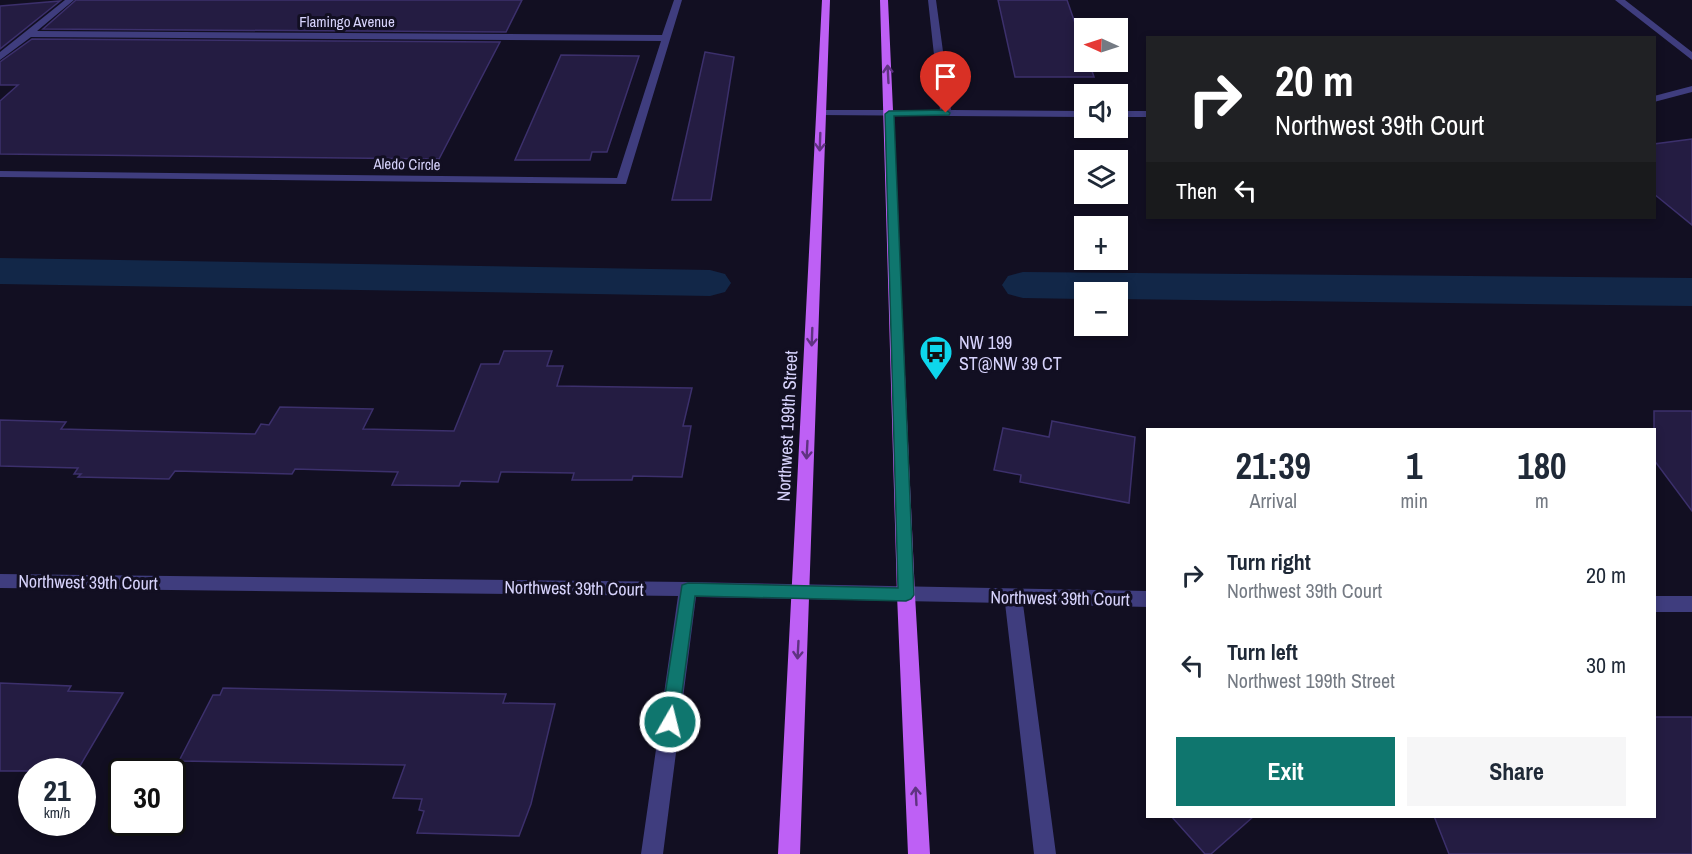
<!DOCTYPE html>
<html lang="en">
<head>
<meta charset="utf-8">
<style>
	:root { --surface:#fff; --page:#f6f6f7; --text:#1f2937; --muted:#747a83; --accent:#0f766e }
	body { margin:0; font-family:"Archivo Narrow",sans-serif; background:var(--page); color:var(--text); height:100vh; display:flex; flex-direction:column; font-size:22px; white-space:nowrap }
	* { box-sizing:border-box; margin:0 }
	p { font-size:20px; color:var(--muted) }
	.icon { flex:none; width:33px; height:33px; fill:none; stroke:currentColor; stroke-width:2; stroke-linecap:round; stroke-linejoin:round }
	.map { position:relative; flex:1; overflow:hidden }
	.panel { position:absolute; left:1146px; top:428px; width:510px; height:390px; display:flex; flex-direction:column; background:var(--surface); border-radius:0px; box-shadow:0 3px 9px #0003 }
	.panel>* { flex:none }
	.top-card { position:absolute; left:1146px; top:36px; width:510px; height:183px; border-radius:0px; box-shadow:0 3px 9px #0003; background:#202124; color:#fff; overflow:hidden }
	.needle { width:39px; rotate:273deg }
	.fabs { position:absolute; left:1074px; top:18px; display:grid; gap:12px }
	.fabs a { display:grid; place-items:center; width:54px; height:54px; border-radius:0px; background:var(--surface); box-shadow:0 3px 9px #0003; font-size:30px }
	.speed { position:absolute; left:18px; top:758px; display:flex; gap:12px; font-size:30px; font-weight:700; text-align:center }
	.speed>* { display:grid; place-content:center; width:78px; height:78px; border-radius:50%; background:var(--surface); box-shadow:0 3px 9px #0003; line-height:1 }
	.speed small { font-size:15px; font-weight:400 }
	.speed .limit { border:3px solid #111; border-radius:9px; background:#fff; color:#111 }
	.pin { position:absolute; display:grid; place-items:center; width:51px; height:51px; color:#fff; margin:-62px -26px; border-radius:50% 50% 50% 0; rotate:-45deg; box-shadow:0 0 6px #0007 }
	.pin .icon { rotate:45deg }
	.me { position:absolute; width:66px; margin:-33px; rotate:8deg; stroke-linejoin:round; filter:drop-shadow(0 0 4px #0008) }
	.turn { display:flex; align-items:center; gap:21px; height:126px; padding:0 30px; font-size:27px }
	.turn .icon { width:78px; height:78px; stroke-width:2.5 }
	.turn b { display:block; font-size:42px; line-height:51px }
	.then { display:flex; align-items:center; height:57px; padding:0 30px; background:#0003; gap:12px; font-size:22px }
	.eta { display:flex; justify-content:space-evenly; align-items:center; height:102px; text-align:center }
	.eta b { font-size:36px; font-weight:800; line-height:42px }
	.cta { display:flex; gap:12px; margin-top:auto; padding:12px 30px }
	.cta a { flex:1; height:69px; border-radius:0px; background:var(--accent); color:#fff; font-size:24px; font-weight:800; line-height:69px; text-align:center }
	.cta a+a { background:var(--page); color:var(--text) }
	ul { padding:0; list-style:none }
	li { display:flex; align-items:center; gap:18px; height:90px; padding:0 30px }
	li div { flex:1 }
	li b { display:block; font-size:22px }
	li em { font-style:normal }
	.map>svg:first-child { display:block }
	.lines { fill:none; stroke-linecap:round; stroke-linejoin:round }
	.canal { fill:#122748; fill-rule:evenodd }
	.building { fill:#241c42; stroke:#3c306c; stroke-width:1.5 }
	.minor { fill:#3f3d7e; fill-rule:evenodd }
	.major { fill:#be60f5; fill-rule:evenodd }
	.oneway { stroke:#5f3381 }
	.route { fill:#0f766e; stroke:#0a4d48; stroke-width:1.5 }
	.labels { text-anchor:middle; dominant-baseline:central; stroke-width:6; stroke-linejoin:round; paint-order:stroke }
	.far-street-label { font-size:15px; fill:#d7d3fc; stroke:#120f22 }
	.poi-label { font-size:18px; fill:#d7d3fc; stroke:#120f22; text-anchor:start }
	.street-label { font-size:18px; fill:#d7d3fc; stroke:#120f22 }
</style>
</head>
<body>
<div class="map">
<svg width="1692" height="854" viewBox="0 0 1692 854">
	<rect width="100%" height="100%" fill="#120f22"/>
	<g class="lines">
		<path class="canal" d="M 0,258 L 710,270 L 725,274 L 731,283 L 725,292 L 710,296 L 0,284 Z
			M 1023,272 L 1692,278 L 1692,306 L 1118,299 L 1118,292 L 1084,292 L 1084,299 L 1023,298 L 1008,294 L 1002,285 L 1008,276 Z"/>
	</g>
	<path class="building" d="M 76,0 L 522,0 L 506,32 L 43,29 Z
		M 998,0 L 1067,0 L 1084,49 L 1084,62 L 1089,62 L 1094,77 L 1015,77 Z
		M 60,1 L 0,49 L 0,6 Z
		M 32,39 L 500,42 L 439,159 L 0,154 L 0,101 L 18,85 L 0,85 L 0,62 Z
		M 705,52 L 734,57 L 711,200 L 672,200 Z
		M 561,55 L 639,56 L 607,152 L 592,152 L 590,160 L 515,160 Z
		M 1692,139 L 1692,225 L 1654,194 L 1654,144 Z
		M 504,351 L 552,351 L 547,366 L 563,366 L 557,386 L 692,388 L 683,426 L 691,426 L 682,477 L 633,476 L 632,480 L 572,480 L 574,473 L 501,472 L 498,482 L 461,481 L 459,486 L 392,485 L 398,472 L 295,469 L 292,474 L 175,471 L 169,479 L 78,477 L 81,474 L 74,474 L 78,468 L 0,466 L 0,420 L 66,422 L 61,429 L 255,434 L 261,424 L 269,425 L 280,407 L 373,409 L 363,429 L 454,431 L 481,364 L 499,364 Z
		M 1654,411 L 1692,411 L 1692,511 L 1654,460 Z
		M 1052,421 L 1135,437 L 1129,503 L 1020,482 L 1021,475 L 994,470 L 1003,428 L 1049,437 Z
		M 0,683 L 71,686 L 68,691 L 123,693 L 77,771 L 0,771 Z
		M 223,688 L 506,694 L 503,703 L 555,704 L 531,804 L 519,836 L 417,833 L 424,811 L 419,810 L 422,799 L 393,798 L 405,765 L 179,761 L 213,695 L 220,695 Z
		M 1654,717 L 1692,717 L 1692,854 L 1449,854 L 1434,816 L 1654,816 Z
		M 1171,816 L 1254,816 L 1211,854 L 1205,854 Z"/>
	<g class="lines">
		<path class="minor" d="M 65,0 L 74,0 L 37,31 L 662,35 L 674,0 L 682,0 L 626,184 L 0,177 L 0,171 L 617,178 L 661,41 L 31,37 L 0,60 L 0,52 Z
			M 928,0 L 936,0 L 951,110 L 1084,111 L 1084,117 L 818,115 L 817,113 L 822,110 L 940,110 Z
			M 1615,0 L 1625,0 L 1692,52 L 1692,60 Z
			M 1692,86 L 1692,92 L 1654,102 L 1654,96 Z
			M 1118,111 L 1148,111 L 1148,117 L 1118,117 Z
			M 0,574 L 688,582 L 1148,591 L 1148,607 L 1023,604 L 1056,854 L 1034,854 L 1005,603 L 696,597 L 663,854 L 641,854 L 678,596 L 0,588 Z
			M 1654,596 L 1692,596 L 1692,612 L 1654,612 Z"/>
		<path class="major" d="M 822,0 L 830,0 L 800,854 L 778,854 Z
			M 880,0 L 888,0 L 915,595 L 930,854 L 908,854 L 897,595 Z"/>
	</g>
	<defs><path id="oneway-shaft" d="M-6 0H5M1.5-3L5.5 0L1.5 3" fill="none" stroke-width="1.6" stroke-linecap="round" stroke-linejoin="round" transform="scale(1.5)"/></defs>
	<g class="oneway">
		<use href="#oneway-shaft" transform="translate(888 74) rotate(-93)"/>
		<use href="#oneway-shaft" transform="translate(820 142) rotate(92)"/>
		<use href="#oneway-shaft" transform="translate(812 337) rotate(92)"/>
		<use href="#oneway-shaft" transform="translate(807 450) rotate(93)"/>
		<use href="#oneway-shaft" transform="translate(798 650) rotate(93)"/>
		<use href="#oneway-shaft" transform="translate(916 796) rotate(-93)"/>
	</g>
	<path class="route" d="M 946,110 L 950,113 L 949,115 L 894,116 L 914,595 L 911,599 L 906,601 L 695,596 L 678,722 L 676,728 L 670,730 L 664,728 L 661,722 L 682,585 L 688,583 L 898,588 L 885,114 L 889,111 Z"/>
	<defs>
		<g id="bus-pin" transform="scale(1.725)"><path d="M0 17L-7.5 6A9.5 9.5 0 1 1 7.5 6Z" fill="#0ed6ec" stroke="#120f22"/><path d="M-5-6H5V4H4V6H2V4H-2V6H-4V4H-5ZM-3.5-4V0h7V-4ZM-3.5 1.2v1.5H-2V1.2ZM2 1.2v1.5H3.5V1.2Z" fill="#111"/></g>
	</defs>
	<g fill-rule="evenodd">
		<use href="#bus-pin" x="936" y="352"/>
	</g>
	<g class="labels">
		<g class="far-street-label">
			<text x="347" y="21">Flamingo Avenue</text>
			<text transform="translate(407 164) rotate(1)">Aledo Circle</text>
		</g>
		<g class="poi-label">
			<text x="959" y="342">NW 199<tspan x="959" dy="21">ST@NW 39 CT</tspan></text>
		</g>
		<g class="street-label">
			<text transform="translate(787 426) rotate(-87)">Northwest 199th Street</text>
			<text transform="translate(88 582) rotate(1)">Northwest 39th Court</text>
			<text transform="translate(574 588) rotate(1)">Northwest 39th Court</text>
			<text transform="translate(1060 598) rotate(1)">Northwest 39th Court</text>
		</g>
	</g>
</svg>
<div class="fabs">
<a><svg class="needle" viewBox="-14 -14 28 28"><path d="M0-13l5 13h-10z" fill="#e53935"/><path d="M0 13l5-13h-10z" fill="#747a83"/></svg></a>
<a><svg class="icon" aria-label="sound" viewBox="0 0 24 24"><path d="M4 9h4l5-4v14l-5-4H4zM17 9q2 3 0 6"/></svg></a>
<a><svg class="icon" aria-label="layers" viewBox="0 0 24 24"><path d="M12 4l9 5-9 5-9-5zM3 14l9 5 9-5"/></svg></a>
<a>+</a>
<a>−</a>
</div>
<div class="speed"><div>21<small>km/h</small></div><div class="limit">30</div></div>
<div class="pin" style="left:946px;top:113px;background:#d93025"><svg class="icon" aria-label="arrive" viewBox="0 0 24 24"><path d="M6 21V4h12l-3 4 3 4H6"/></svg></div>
<svg class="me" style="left:670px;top:722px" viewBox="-20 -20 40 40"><circle r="17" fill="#0f766e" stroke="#fff" stroke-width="3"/><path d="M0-11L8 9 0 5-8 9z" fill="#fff"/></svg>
<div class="top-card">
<div class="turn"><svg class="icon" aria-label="right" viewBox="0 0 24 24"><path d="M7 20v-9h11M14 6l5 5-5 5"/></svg><div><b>20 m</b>Northwest 39th Court</div></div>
<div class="then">Then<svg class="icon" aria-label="left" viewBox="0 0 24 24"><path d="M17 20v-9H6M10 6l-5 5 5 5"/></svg></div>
</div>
<section class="panel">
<div class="eta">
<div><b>21:39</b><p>Arrival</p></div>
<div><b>1</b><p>min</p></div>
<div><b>180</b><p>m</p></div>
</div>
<ul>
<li><svg class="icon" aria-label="right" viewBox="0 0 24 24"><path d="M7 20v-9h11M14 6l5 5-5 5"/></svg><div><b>Turn right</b><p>Northwest 39th Court</p></div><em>20 m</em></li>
<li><svg class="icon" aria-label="left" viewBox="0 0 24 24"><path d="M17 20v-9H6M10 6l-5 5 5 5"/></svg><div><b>Turn left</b><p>Northwest 199th Street</p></div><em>30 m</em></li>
</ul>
<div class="cta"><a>Exit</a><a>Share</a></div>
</section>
</div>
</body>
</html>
